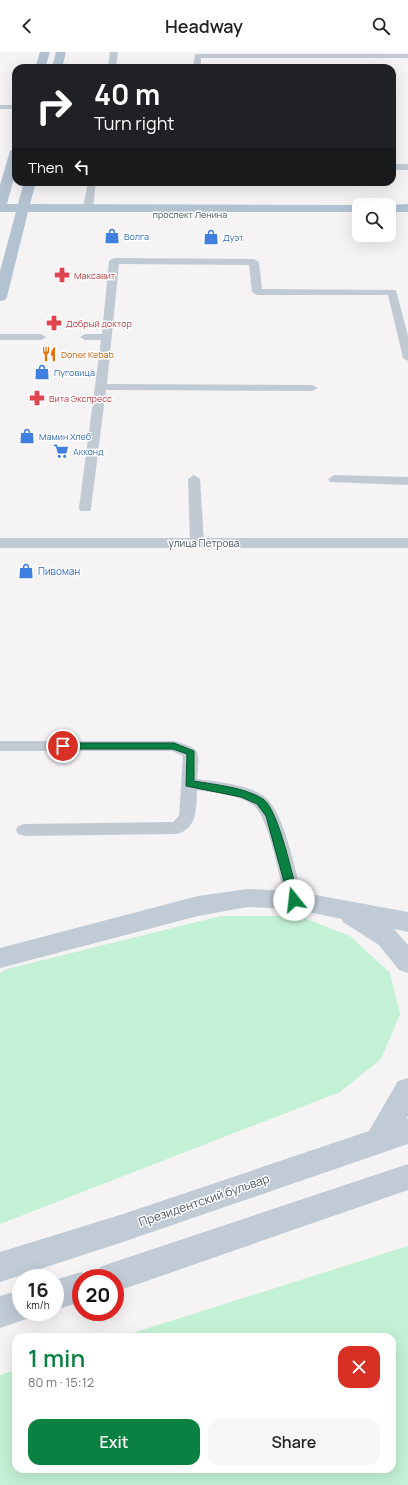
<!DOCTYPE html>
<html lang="en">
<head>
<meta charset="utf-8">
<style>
	:root { --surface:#fff; --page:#f6f6f6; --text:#222; --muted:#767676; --accent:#0b8043 }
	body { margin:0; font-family:Manrope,sans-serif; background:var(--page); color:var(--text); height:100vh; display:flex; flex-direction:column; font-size:15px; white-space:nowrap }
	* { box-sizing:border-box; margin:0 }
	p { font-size:13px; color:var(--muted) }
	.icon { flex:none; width:22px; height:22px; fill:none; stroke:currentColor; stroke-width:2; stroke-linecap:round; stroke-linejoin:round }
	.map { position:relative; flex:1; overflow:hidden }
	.details { position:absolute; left:12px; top:1281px; width:384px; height:140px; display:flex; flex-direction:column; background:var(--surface); border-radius:12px; box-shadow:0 4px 16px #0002 }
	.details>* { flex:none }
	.hud { position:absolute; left:12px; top:12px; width:384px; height:122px; border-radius:12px; box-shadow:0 4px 16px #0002; background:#202124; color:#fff; overflow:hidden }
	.buttons { position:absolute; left:352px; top:146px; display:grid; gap:8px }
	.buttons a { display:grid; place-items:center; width:44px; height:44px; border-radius:8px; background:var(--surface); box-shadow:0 4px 16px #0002; font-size:20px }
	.speed { position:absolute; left:12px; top:1217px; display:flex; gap:8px; font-size:20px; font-weight:700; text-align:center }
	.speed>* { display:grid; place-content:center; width:52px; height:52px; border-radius:50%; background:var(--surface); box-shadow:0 4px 16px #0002; line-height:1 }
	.speed small { font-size:10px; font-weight:400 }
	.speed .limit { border:6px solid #d22; background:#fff; color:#111 }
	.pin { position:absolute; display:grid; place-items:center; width:34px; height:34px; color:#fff; margin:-17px; border:2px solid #fff; border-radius:50%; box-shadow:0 1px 4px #0007 }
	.me { position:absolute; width:44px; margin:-22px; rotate:344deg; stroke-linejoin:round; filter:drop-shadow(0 0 3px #0008) }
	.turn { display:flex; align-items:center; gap:14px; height:84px; padding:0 16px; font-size:18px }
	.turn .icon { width:52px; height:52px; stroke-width:2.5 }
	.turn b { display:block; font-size:28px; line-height:34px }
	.then { display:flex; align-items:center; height:38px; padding:0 16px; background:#0003; gap:8px; font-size:15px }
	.round { display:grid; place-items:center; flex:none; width:42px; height:42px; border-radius:12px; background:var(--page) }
	.headline { display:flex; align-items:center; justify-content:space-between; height:68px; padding:0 16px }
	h1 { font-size:24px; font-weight:600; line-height:30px; color:var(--accent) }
	.action { display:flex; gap:8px; margin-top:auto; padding:8px 16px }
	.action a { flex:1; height:46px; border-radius:12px; background:var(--accent); color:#fff; font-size:16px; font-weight:600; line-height:46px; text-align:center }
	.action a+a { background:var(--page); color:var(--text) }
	header { display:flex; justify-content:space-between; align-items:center; height:52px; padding:0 16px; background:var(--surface); font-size:18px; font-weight:600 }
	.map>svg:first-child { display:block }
	.green { fill:#c3f1d5 }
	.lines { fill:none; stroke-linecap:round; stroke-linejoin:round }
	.lane { fill:#c1cad2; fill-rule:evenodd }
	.street { fill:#c1cad2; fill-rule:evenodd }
	.secondary { fill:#c1cbd6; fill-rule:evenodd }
	.primary { fill:#b3c2d1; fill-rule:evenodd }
	.route { fill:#0b8043; stroke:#07532c }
	.labels { text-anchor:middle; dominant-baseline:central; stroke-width:3; stroke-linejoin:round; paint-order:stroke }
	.far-street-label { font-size:9px; fill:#4a5661; stroke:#fff }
	.far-shop-label { font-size:9px; fill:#366cbe; stroke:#fff; text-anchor:start }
	.far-health-label { font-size:9px; fill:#be3a42; stroke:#fff; text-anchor:start }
	.far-food-label { font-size:9px; fill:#c56008; stroke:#fff; text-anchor:start }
	.street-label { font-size:10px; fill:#4a5661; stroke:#fff }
	.shop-label { font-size:10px; fill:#366cbe; stroke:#fff; text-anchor:start }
	.near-street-label { font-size:12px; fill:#4a5661; stroke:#fff }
</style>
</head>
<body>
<header><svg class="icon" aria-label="back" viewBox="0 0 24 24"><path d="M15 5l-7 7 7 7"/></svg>Headway<svg class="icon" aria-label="search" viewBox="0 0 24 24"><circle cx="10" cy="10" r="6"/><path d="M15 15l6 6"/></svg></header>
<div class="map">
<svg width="408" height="1433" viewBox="0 0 408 1433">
	<rect width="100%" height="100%" fill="#f5f3f3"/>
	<path class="green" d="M 221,864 L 299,864 L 350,884 L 390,921 L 400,962 L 381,1007 L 340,1040 L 0,1172 L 0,921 L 7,917 Z
		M 408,1194 L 408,1433 L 0,1433 L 0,1323 L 16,1318 L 16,1417 L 392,1417 L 392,1285 L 120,1285 Z"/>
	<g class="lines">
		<path class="lane" d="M 110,0 L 118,0 L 116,16 L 108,16 Z
			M 195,2 L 408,2 L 408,6 L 201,6 L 201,16 L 193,16 Z
			M 0,53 L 16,53 L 16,57 L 0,57 Z
			M 392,112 L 408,112 L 408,118 L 392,118 Z
			M 88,130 L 96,130 L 93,155 L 88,158 L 83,155 Z
			M 114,206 L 254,207 L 259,210 L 262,237 L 396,238 L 408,284 L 408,309 L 403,306 L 388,243 L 257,243 L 252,240 L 249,213 L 119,212 L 107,332 L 312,333 L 318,336 L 312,339 L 106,338 L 91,456 L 90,459 L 80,459 L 79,456 L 101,288 L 85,288 L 80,285 L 85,282 L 102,282 L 109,209 Z
			M 0,282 L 41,282 L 46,285 L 41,288 L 0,288 Z
			M 194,423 L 200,427 L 204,492 L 202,495 L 192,495 L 190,492 L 188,427 Z
			M 334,423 L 408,425 L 408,433 L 330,430 L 328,427 Z
			M 0,689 L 174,689 C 203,697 199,699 197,727 C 218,730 248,732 265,745 C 285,761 296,823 303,848 L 300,853 L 294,855 L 288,853 L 285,848 C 280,827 269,765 253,753 C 237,742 215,741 197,738 C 196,756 198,776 177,782 L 24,784 L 18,782 L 16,778 L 18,774 L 24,772 L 173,770 L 179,764 L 183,704 L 172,699 L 0,699 Z"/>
		<path class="street" d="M 0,486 L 408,486 L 408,496 L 0,496 Z"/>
		<path class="secondary" d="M 248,837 L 294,839 L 408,860 L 408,880 L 394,877 L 408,893 L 408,921 L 399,918 L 379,893 L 343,870 L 342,867 L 294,857 L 248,855 L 198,864 L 0,916 L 0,896 L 198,844 Z
			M 408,1026 L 408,1064 L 406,1067 L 408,1066 L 408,1092 L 123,1190 L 0,1230 L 0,1200 L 123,1162 L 369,1079 L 398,1029 Z
			M 408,1112 L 408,1138 L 115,1240 L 115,1226 L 96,1226 L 100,1215 L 111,1211 Z
			M 81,1220 L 93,1226 L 81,1226 L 81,1250 L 55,1258 L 55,1228 Z
			M 21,1238 L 21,1260 L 34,1260 L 32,1265 L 0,1276 L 0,1244 Z"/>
		<path class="primary" d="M 40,0 L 50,0 L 45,16 L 35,16 Z
			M 56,0 L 66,0 L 62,16 L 52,16 Z
			M 16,96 L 16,119 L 7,152 L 18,152 L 24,130 L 36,130 L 30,152 L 362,153 L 359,153 L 359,160 L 28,160 L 7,245 L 5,248 L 0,249 L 0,219 L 16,160 L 0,160 L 0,133 L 10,99 Z
			M 408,152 L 408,160 L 389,160 L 389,153 L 386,153 Z"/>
	</g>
	<path class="route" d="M 63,691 L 174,691 L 194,699 L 194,729 C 216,733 244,735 263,747 C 279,758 293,827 299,848 L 298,851 L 291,851 L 289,848 L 266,764 L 257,752 L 241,745 L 186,734 L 187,702 L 173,697 L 63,697 L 59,694 Z"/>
	<defs>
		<g id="shop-bare" transform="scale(1.2)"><path d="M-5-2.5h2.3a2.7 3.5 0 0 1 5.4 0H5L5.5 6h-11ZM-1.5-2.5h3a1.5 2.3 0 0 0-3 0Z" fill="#3f7fe0" stroke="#fff" stroke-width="2.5" paint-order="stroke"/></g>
		<g id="pharmacy-bare" transform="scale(1.2)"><path d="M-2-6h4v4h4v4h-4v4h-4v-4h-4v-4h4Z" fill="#e0444e" stroke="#fff" stroke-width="2.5" paint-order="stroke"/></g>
		<g id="restaurant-bare" transform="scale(1.2)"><path d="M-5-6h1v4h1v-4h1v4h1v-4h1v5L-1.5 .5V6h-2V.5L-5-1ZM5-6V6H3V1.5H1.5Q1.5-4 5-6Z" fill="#e8710a" stroke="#fff" stroke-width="2.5" paint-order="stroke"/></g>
		<g id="supermarket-bare" transform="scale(1.2)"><path d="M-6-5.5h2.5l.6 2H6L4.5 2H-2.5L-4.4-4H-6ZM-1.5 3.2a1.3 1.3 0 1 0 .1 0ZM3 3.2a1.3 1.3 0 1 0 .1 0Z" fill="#3f7fe0" stroke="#fff" stroke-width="2.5" paint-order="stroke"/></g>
	</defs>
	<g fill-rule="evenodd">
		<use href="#shop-bare" x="112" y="184"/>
		<use href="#shop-bare" x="211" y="185"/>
		<use href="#pharmacy-bare" x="62" y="223"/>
		<use href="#pharmacy-bare" x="54" y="271"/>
		<use href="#restaurant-bare" x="49" y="302"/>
		<use href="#shop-bare" x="42" y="320"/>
		<use href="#pharmacy-bare" x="37" y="346"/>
		<use href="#shop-bare" x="27" y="384"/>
		<use href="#supermarket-bare" x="61" y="399"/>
		<use href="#shop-bare" x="26" y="519"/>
	</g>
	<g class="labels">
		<g class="far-street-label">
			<text x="190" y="162">проспект Ленина</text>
		</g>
		<g class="far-shop-label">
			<text x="124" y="184">Волга</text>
			<text x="223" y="185">Дуэт</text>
			<text x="54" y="320">Пуговица</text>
			<text x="39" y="384">Мамин Хлеб</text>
			<text x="73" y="399">Акконд</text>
		</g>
		<g class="far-health-label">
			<text x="74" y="223">Максавит</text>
			<text x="66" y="271">Добрый доктор</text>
			<text x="49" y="346">Вита Экспресс</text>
		</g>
		<g class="far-food-label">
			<text x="61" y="302">Doner Kebab</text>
		</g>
		<g class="street-label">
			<text x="204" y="491">улица Петрова</text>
		</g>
		<g class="shop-label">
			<text x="38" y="519">Пивоман</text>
		</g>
		<g class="near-street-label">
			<text transform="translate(204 1148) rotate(-19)">Президентский бульвар</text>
		</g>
	</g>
</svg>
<div class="buttons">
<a><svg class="icon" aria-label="search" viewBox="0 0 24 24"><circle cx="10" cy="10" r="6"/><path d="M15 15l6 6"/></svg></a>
</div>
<div class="speed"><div>16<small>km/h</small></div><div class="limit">20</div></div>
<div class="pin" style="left:63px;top:694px;background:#d93025"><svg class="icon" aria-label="arrive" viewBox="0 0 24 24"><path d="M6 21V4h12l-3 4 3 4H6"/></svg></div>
<svg class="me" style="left:294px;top:848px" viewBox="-20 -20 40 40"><circle r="19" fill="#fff"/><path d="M0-13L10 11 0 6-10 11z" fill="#0b8043"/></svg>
<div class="hud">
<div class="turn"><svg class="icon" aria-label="right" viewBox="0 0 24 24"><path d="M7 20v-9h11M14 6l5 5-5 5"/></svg><div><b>40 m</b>Turn right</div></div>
<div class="then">Then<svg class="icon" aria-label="left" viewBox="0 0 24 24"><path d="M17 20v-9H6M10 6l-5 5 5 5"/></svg></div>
</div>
<section class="details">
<div class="headline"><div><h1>1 min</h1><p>80 m · 15:12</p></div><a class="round" style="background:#d93025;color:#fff"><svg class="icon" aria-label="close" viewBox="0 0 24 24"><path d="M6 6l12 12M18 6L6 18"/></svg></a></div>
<div class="action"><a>Exit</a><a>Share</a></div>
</section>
</div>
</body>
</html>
